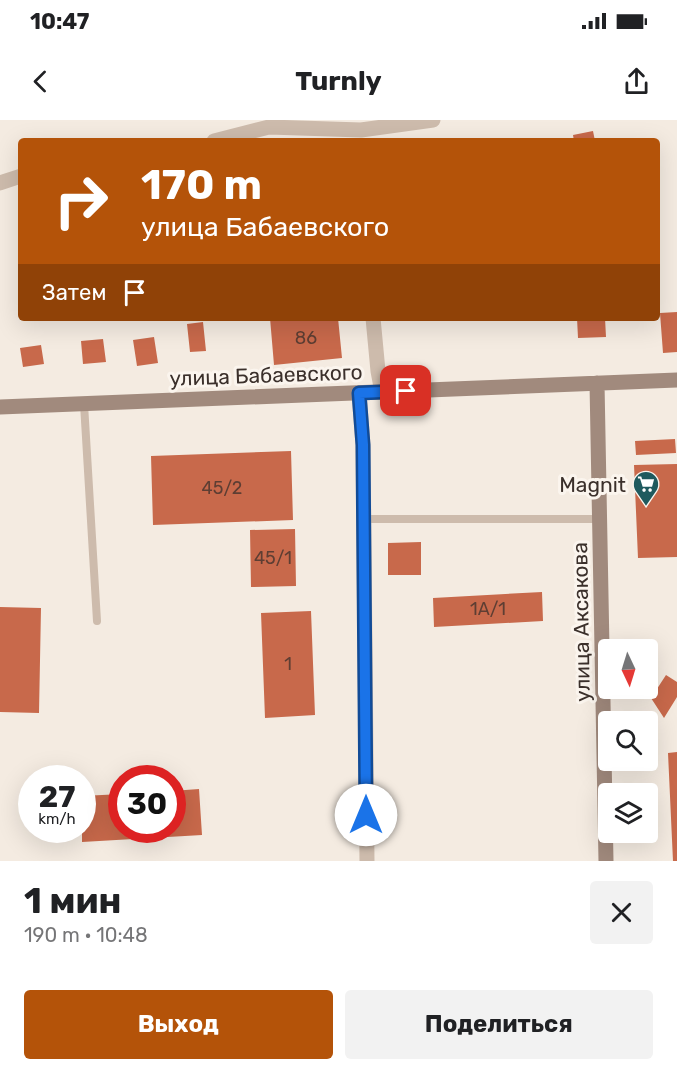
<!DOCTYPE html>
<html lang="ru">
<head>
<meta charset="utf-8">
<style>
	:root { --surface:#fff; --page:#f2f2f2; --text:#202124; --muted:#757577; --accent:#b45309 }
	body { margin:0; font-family:Rubik,sans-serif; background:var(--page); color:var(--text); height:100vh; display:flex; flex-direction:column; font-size:22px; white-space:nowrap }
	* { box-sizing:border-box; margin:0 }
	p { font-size:20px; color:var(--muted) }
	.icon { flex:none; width:33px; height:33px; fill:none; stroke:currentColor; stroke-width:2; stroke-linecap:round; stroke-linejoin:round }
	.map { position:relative; height:741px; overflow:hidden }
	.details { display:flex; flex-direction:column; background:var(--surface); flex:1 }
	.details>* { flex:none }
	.top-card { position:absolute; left:18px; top:18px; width:642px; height:183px; border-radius:6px; box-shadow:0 6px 24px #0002; background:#b45309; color:#fff; overflow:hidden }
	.needle { width:39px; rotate:176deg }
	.tools { position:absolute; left:598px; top:519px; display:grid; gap:12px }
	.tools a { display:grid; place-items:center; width:60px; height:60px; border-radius:6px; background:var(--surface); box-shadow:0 6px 24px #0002; font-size:30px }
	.speed { position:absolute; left:18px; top:645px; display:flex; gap:12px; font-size:30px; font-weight:700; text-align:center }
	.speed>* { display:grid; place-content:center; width:78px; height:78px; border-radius:50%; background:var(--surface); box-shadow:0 6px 24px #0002; line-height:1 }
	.speed small { font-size:15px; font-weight:400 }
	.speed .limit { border:9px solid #d22; background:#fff; color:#111 }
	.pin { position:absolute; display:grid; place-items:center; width:51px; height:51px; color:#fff; margin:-26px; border-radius:12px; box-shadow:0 3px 9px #0006 }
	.me { position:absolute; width:66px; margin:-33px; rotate:0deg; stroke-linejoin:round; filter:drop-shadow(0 0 4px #0008) }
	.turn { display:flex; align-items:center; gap:21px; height:126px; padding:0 24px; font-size:27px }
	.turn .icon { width:78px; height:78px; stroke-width:2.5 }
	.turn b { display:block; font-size:42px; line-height:51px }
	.then { display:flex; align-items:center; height:57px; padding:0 24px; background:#0003; gap:12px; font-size:22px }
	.round { display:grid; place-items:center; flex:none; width:63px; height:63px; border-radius:6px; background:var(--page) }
	.summary { display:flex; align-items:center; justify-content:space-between; height:102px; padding:0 24px }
	h1 { font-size:36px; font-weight:700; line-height:45px }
	.action { display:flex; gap:12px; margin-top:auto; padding:12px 24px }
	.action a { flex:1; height:69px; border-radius:6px; background:var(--accent); color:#fff; font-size:24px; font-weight:700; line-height:69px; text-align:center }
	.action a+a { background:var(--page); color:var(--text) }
	.status { display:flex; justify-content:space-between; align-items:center; height:42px; padding:0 30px; background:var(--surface); direction:ltr }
	.status svg { height:16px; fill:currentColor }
	header { display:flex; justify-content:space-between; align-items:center; height:78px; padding:0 24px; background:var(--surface); font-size:27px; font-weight:700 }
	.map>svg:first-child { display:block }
	.building { fill:#c8694b }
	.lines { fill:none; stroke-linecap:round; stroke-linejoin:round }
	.service { stroke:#cdbbac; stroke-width:8 }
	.minor { stroke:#cdbbac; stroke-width:15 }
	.secondary { stroke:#a18a7d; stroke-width:15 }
	.route-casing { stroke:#114b97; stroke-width:15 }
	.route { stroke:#1a73e8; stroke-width:10 }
	.labels { text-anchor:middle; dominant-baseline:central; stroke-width:6; stroke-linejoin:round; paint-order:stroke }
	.number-label { font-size:18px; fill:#5e3e33 }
	.street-label { font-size:21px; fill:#3b302b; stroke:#fbf5ee }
	.poi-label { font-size:21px; fill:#3b302b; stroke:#fbf5ee; text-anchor:end }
</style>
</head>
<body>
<div class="status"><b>10:47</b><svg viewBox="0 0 49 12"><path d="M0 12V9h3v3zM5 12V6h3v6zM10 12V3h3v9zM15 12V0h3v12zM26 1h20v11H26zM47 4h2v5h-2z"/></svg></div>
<header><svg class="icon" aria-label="back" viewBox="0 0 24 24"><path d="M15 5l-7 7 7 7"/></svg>Turnly<svg class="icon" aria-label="share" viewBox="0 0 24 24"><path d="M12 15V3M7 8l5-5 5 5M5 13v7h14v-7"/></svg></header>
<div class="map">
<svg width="677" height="741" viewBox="0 0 677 741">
	<rect width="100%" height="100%" fill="#f4ebe1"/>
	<path class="building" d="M 593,11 L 595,21 L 574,21 L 573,15 Z
		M 677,192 L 677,232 L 663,233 L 660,193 Z
		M 270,198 L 338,198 L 342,238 L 274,245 Z
		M 577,198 L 605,198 L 606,217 L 578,218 Z
		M 203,202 L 206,231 L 190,232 L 187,204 Z
		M 154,217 L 158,243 L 137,246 L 133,220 Z
		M 103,219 L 106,242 L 83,244 L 81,221 Z
		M 41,225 L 44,244 L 23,247 L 20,228 Z
		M 675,319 L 676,333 L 636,335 L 635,321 Z
		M 291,331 L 293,400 L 153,405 L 151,336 Z
		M 677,344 L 677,437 L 638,438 L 634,345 Z
		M 295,409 L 296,466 L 251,467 L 250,410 Z
		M 421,422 L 421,455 L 388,455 L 388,423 Z
		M 542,472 L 543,501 L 434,507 L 433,478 Z
		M 0,487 L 41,488 L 39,593 L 0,592 Z
		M 311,491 L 315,595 L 265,598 L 261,493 Z
		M 666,555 L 677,562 L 677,577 L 664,598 L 651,578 Z
		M 677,632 L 677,741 L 673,741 L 668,633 Z
		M 199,669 L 202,715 L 82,722 L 82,676 L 122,674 L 122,710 L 172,710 L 172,671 Z"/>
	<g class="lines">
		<path class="service" d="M 84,284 L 97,501
			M 364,399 L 600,399"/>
		<path class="minor" d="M 214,21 L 269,7 L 361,10 L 433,0
			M 0,63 L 21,56
			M 373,198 L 378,251 L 382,272
			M 359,273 L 363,325 L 367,741"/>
		<path class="secondary" d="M 597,263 L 606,741
			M 0,287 L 677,260"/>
	</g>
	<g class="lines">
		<g class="route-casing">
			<path id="route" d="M 366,695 L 363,325 L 359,273 L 406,271"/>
		</g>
		<use href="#route" class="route"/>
	</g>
	<defs>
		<g id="supermarket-pin" transform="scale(1.35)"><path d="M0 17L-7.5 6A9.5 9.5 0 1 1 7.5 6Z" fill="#1f5a5e" stroke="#fbf5ee"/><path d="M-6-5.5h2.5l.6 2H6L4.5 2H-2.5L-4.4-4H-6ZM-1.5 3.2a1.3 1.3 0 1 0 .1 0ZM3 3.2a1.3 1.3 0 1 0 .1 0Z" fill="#fff"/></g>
	</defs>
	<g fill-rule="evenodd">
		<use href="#supermarket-pin" x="646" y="364"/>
	</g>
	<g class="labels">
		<g class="number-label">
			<text x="306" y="218">86</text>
			<text x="222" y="368">45/2</text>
			<text x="273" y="438">45/1</text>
			<text x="488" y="489">1А/1</text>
			<text x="288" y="544">1</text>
		</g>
		<g class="street-label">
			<text transform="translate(266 255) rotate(-2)">улица Бабаевского</text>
			<text transform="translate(581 502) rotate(-91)">улица Аксакова</text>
		</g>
		<g class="poi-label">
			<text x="626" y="364">Magnit</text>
		</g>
	</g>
</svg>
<div class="tools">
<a><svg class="needle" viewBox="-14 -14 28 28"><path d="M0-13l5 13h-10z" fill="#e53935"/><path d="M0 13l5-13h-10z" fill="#757577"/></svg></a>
<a><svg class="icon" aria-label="search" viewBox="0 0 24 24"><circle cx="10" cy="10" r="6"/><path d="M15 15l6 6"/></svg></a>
<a><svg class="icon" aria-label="layers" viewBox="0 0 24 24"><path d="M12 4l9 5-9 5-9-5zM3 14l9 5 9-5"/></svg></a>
</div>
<div class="speed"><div>27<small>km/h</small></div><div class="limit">30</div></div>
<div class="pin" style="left:406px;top:271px;background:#d93025"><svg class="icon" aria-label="arrive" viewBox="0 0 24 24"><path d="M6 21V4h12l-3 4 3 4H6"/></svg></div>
<svg class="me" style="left:366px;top:695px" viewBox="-20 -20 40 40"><circle r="19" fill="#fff"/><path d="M0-13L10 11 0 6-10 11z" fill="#1a73e8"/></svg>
<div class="top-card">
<div class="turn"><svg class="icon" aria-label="right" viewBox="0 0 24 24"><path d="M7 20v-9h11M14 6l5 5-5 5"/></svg><div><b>170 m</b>улица Бабаевского</div></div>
<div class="then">Затем<svg class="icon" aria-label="arrive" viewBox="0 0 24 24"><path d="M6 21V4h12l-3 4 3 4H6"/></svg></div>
</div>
</div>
<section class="details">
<div class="summary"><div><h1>1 мин</h1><p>190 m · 10:48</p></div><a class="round"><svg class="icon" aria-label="close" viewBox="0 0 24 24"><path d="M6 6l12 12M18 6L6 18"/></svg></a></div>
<div class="action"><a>Выход</a><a>Поделиться</a></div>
</section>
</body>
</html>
